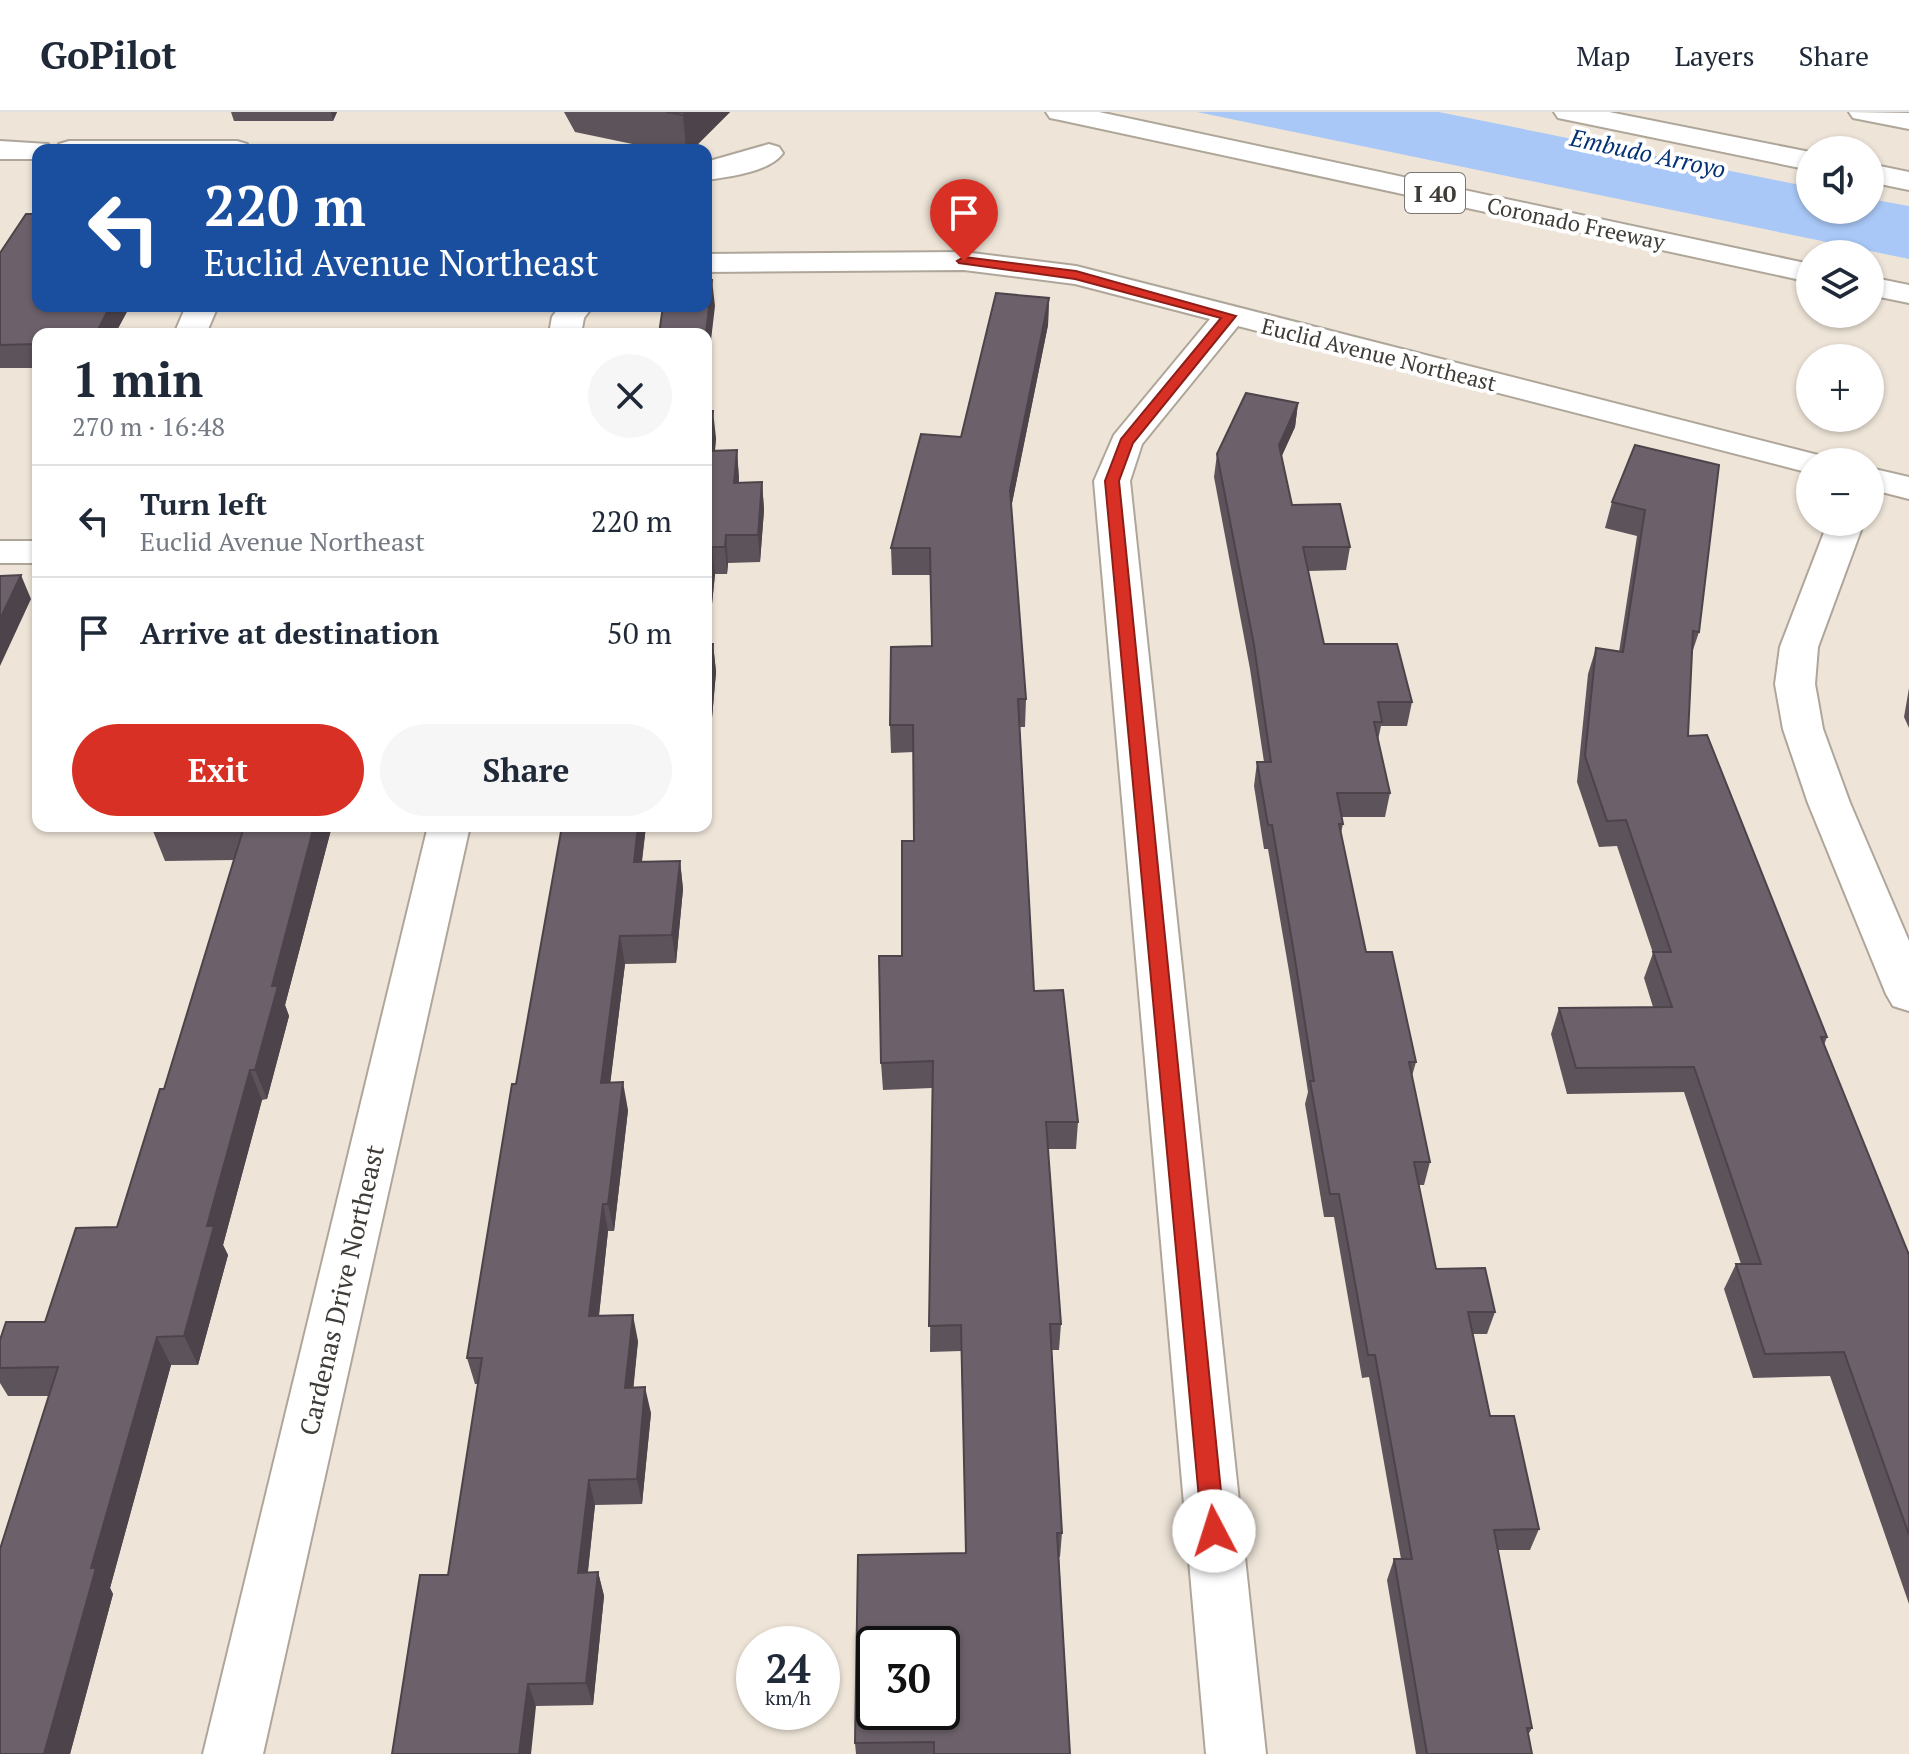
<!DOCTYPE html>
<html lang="en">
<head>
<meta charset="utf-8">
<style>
	:root { --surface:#fff; --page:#f6f6f7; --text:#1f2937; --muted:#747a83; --line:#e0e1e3; --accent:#d93025 }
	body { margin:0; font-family:"PT Serif",serif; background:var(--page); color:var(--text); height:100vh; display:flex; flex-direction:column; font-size:30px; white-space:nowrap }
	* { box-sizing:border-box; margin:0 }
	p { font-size:26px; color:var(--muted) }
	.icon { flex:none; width:44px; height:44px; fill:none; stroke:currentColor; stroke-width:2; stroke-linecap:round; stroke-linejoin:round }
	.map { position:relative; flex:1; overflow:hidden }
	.panel { position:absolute; left:32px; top:216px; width:680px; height:504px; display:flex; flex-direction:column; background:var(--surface); border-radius:16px; box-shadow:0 2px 6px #0004 }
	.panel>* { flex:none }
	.top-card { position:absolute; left:32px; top:32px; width:680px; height:168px; border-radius:16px; box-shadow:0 2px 6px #0004; background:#1a4fa0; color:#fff; overflow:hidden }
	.controls { position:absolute; left:1796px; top:24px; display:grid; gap:16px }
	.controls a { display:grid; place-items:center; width:88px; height:88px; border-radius:50%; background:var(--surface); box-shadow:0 2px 6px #0004; font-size:40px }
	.speed { position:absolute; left:736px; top:1514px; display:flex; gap:16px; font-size:40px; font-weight:700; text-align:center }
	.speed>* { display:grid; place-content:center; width:104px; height:104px; border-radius:50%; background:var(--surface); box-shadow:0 2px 6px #0004; line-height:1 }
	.speed small { font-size:20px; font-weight:400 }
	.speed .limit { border:4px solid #111; border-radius:12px; background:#fff; color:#111 }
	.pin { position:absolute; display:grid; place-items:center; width:68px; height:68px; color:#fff; margin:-82px -34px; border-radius:50% 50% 50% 0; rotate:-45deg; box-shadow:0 0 8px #0007 }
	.pin .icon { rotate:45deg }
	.me { position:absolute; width:88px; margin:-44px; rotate:355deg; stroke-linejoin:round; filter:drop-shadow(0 0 6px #0008) }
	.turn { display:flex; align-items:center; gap:28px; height:168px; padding:0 40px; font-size:36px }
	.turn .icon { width:104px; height:104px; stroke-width:2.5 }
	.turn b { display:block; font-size:56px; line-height:68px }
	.round { display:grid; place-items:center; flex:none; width:84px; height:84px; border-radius:42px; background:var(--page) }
	.summary { display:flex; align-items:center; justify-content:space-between; height:136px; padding:0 40px }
	h1 { font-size:48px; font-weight:600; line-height:60px }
	.action { display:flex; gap:16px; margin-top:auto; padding:16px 40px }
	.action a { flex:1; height:92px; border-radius:48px; background:var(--accent); color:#fff; font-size:32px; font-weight:600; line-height:92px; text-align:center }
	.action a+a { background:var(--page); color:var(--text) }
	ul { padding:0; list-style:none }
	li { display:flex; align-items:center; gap:24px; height:112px; padding:0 40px; border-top:2px solid var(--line) }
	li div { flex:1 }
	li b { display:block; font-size:30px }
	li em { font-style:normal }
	header { display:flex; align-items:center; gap:48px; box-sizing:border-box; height:112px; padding:0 40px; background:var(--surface); border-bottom:2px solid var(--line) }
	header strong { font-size:38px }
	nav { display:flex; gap:44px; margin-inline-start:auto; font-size:28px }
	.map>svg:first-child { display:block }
	.water { fill:#a9c8f7 }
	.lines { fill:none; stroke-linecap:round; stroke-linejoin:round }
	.minor-casing { stroke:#afa69a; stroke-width:4 }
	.highway-casing { stroke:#afa69a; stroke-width:4 }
	.minor { fill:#fff; fill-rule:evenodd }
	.highway { fill:#fff; fill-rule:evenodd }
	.wall { fill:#5d535b }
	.shaded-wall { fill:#4c444a }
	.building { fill:#6c616a; stroke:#4c444a; stroke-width:2; fill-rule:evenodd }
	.route { fill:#d93025; stroke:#8d1f18; stroke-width:2 }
	.labels { text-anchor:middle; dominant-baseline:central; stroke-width:8; stroke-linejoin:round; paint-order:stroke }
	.far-street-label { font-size:22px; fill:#3f3c37; stroke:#fff }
	.far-water-label { font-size:24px; font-style:italic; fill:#033173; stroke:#fff }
	.shield { fill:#fff; stroke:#797673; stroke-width:2 }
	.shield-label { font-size:24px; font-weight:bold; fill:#3f3c37 }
	.street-label { font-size:26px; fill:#3f3c37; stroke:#fff }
</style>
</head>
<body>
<header>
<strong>GoPilot</strong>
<nav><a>Map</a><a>Layers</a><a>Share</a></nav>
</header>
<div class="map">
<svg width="1909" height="1642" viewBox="0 0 1909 1642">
	<rect width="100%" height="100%" fill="#eee5d8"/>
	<path class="water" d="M 1197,0 L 1439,0 L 1810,75 L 1810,98 L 1870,98 L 1870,87 L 1909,94 L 1909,147 Z"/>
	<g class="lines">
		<g class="minor-casing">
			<path id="minor" d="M 1849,0 L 1909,1 L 1909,17 L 1853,6 Z
				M 0,29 L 48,32 L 52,38 L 38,38 L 38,47 L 0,47 Z
				M 69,29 L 237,29 L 247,32 L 251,38 L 55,38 L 59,32 Z
				M 769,32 L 779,35 L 783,41 C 770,60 728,65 706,68 L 706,50 Z
				M 964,140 L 1076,154 L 1822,344 L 1827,350 L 1810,350 L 1810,361 L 1238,214 L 1142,332 L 1130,369 L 1266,1642 L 1206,1642 L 1094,369 L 1114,323 L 1210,207 L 1075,172 L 964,158 L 706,160 L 706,142 Z
				M 186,194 L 218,194 L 206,222 L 174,222 Z
				M 560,194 L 593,194 L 584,206 L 581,222 L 549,222 L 552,205 Z
				M 1870,356 L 1909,365 L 1909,387 L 1870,377 Z
				M 1828,410 L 1864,410 L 1818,535 L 1815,572 L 1823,617 L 1850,691 L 1909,829 L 1909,899 L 1893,894 L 1886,882 L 1808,691 L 1783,617 L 1775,572 L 1780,535 Z
				M 0,429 L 38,429 L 38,451 L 0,451 Z
				M 428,714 L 470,714 L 263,1642 L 203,1642 Z"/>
		</g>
		<g class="highway-casing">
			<path id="highway" d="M 1046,0 L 1099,0 L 1810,152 L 1810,170 L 1060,8 L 1050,6 Z
				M 1554,0 L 1609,0 L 1810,40 L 1810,58 L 1568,8 L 1558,6 Z
				M 1870,52 L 1909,60 L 1909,78 L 1870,70 Z
				M 1870,165 L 1909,173 L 1909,191 L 1870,183 Z"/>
		</g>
		<use href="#minor" class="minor"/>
		<use href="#highway" class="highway"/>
	</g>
	<path class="wall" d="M 231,0 L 337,0 L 333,9 L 234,9 Z
		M 564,0 L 730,0 L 692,38 L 661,38 L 575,20 Z
		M 0,141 L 130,194 L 115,222 L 38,222 L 38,256 L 0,256 Z
		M 1049,186 L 1048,213 L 1011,396 L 1026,587 L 1025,615 L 1020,615 L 1034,879 L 1078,1010 L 1076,1037 L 1048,1037 L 1061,1212 L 1059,1238 L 1052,1238 L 1062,1421 L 1060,1445 L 1059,1445 L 1070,1642 L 856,1642 L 855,1631 L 966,1441 L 961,1239 L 930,1240 L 932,976 L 883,978 L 881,951 L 902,844 L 914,729 L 914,640 L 891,641 L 890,613 L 932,534 L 930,463 L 892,463 L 891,436 Z
		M 1298,291 L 1295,315 L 1281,345 L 1292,393 L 1350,435 L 1346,458 L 1308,459 L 1324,532 L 1412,590 L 1407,614 L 1381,614 L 1378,628 L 1390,681 L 1385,705 L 1342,705 L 1343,712 L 1341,721 L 1366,840 L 1416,950 L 1412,964 L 1430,1050 L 1424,1073 L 1419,1073 L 1436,1157 L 1495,1200 L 1487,1222 L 1472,1222 L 1490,1304 L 1539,1417 L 1530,1438 L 1498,1438 L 1532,1616 L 1528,1623 L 1532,1642 L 1416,1642 L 1387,1468 L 1394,1447 L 1401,1447 L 1369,1265 L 1362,1266 L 1334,1105 L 1324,1105 L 1305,992 L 1308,980 L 1290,865 L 1268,737 L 1264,737 L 1254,674 L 1257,650 L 1264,650 L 1250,557 L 1214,365 L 1217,342 Z
		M 706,299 L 716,326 L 715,339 L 737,338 L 739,371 L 762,370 L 764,398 L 760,450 L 728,451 L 727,462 L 715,462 L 708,532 L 713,532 L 716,560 L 709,640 L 706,640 Z
		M 1635,333 L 1699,520 L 1692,541 L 1688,624 L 1827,925 L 1824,933 L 1909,1143 L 1909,1492 L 1830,1264 L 1753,1266 L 1724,1177 L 1736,1152 L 1741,1152 L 1684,980 L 1567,982 L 1551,922 L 1559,896 L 1653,895 L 1644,866 L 1653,841 L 1617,734 L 1599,735 L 1577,670 L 1588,562 L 1596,536 L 1619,540 L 1637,424 L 1605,416 L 1612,390 Z
		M 1909,576 L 1909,616 L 1904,605 Z
		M 154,714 L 332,714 L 285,893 L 289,904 L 267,987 L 262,988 L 223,1133 L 228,1143 L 198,1253 L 171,1253 L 110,1476 L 113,1482 L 70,1642 L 0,1642 L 49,1284 L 8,1284 L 0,1271 L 0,1228 L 45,1210 L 117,1115 L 164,977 L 234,748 L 165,749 L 153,719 Z
		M 562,714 L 646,714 L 642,750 L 680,749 L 683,777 L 676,851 L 625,852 L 610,971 L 628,998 L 614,1119 L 608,1119 L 599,1204 L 638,1229 L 633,1275 L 651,1301 L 642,1392 L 595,1393 L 588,1460 L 598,1460 L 604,1484 L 593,1593 L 536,1594 L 448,1463 L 478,1272 L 475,1272 L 467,1246 L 540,842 Z"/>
	<path class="shaded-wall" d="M 331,0 L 337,0 L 333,9 Z
		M 686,0 L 730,0 L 692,38 L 686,38 L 683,3 Z
		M 712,168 L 715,194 L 706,271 L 706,222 Z
		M 1049,186 L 1048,213 L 1009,406 L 1010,378 Z
		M 110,194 L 130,194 L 115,222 L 96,222 Z
		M 1298,291 L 1295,315 L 1276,357 L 1279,333 Z
		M 713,299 L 716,326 L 712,366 L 709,339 Z
		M 737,338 L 739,366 L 736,398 L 734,371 Z
		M 762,370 L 764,398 L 760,450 L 758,423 Z
		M 726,423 L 728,451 L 727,462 L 725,435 Z
		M 712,435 L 715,462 L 706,551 L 706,493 Z
		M 21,463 L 31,487 L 0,554 L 0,507 Z
		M 713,532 L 716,560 L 709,640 L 706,605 Z
		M 314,714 L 332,714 L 285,893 L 289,904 L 267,987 L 255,958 L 272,874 Z
		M 638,714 L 646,714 L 638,778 L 634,750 Z
		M 680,749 L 683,777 L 676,851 L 672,823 Z
		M 620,824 L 625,852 L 607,998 L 601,971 Z
		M 250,958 L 262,988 L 223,1133 L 228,1143 L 198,1253 L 184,1224 L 207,1114 Z
		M 623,970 L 628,998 L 614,1119 L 608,1092 Z
		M 603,1092 L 608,1119 L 596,1230 L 589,1204 Z
		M 633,1203 L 638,1229 L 631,1301 L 625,1276 Z
		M 157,1225 L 171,1253 L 110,1476 L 113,1482 L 70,1642 L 44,1642 L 91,1456 Z
		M 645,1275 L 651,1301 L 642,1392 L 637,1367 Z
		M 589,1368 L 595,1393 L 585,1484 L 578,1461 Z
		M 598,1460 L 604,1484 L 593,1593 L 586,1571 Z
		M 528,1572 L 536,1594 L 531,1642 L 519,1642 Z"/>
	<path class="building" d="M 666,0 L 686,0 L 683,3 Z
		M 26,102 L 38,102 L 38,194 L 110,194 L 96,222 L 38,222 L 38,232 L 0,233 L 0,141 Z
		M 706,168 L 712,168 L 706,222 L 659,222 L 663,194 L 706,194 Z
		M 996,181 L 1049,186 L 1010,378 L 1026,587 L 1018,587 L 1034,879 L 1063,878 L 1078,1010 L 1046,1010 L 1061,1212 L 1050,1212 L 1062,1421 L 1057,1421 L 1070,1642 L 934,1642 L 934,1630 L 855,1631 L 858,1443 L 966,1441 L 961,1213 L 929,1214 L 933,949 L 881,951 L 879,844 L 902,844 L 902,729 L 914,729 L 913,613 L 890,613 L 891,535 L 932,534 L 930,436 L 891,436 L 921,322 L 961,325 ZM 874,1532 L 942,1532 L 942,1600 L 874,1600 Z
		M 1246,281 L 1298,291 L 1279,333 L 1292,393 L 1340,392 L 1350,435 L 1303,435 L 1324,532 L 1397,532 L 1412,590 L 1378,590 L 1382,610 L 1374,610 L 1390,681 L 1337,681 L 1343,712 L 1339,712 L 1366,840 L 1392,840 L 1416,950 L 1409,950 L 1430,1050 L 1414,1050 L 1436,1157 L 1485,1156 L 1495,1200 L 1468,1200 L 1490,1304 L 1514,1304 L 1539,1417 L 1494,1418 L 1532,1616 L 1527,1616 L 1532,1642 L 1427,1642 L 1394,1447 L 1412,1447 L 1375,1243 L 1368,1243 L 1339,1082 L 1330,1082 L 1310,969 L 1314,969 L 1294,841 L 1272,713 L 1268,713 L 1257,650 L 1271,650 L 1254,533 L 1217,342 Z
		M 706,299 L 713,299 L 709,339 L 737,338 L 734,371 L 762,370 L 758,423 L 726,423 L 725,435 L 712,435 L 706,493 Z
		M 1635,333 L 1719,353 L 1699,520 L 1693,519 L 1688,624 L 1707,623 L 1827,925 L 1821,925 L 1909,1143 L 1909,1423 L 1844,1240 L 1765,1242 L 1736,1152 L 1761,1152 L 1694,955 L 1576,956 L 1559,896 L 1672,895 L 1653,840 L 1671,840 L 1626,708 L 1607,709 L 1585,644 L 1596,536 L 1623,540 L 1645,398 L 1612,390 Z
		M 21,463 L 0,507 L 0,464 Z
		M 706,532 L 713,532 L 706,605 Z
		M 154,714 L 314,714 L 272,874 L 278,874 L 255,958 L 250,958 L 207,1114 L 214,1114 L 184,1224 L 157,1225 L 91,1456 L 96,1456 L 44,1642 L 0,1642 L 0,1437 L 58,1255 L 0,1256 L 0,1228 L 6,1210 L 45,1210 L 76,1116 L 117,1115 L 160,977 L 164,977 L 243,718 L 153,719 Z
		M 562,714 L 638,714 L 634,750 L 680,749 L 672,823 L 620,824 L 601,971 L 623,970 L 608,1092 L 603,1092 L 589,1204 L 633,1203 L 625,1276 L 645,1275 L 637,1367 L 589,1368 L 578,1461 L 598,1460 L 586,1571 L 528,1572 L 519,1642 L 392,1642 L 420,1463 L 448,1463 L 482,1246 L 467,1246 L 512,972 L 516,972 Z"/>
	<path class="route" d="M 964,145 L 1076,159 L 1236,204 L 1133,331 L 1119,369 L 1225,1419 L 1222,1427 L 1214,1430 L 1206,1427 L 1202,1419 L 1105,369 L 1121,327 L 1221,206 L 1075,167 L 959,151 L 957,149 Z"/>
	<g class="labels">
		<g class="far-street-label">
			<text transform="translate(1576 111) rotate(12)">Coronado Freeway</text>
			<text transform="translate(1379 242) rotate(14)">Euclid Avenue Northeast</text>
		</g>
		<g class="far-water-label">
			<text transform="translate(1648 41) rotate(12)">Embudo Arroyo</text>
		</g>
		<rect class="shield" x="1405" y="61" width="60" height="40" rx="6"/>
		<g class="shield-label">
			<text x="1435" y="81">I 40</text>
		</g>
		<g class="street-label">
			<text transform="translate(341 1178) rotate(-77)">Cardenas Drive Northeast</text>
		</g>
	</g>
</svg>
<div class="controls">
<a><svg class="icon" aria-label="sound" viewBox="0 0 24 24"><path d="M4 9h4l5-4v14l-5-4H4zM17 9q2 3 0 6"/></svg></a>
<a><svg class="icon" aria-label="layers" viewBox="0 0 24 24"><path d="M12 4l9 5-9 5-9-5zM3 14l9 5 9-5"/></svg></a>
<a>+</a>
<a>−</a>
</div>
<div class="speed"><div>24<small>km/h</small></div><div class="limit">30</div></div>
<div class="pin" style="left:964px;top:149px;background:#d93025"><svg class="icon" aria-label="arrive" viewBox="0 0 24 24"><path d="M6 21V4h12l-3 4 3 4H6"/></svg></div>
<svg class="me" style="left:1214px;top:1419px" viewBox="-20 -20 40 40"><circle r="19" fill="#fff"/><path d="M0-13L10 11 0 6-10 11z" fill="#d93025"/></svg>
<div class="top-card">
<div class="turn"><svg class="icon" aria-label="left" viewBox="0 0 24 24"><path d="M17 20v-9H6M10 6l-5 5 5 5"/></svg><div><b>220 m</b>Euclid Avenue Northeast</div></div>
</div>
<section class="panel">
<div class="summary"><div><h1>1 min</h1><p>270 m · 16:48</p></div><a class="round"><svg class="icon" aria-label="close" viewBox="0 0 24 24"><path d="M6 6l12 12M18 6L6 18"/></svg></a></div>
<ul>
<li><svg class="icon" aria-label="left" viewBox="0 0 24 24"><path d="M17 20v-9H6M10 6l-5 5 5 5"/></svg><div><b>Turn left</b><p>Euclid Avenue Northeast</p></div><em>220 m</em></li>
<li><svg class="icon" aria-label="arrive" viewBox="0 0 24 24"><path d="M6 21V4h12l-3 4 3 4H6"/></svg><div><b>Arrive at destination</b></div><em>50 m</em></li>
</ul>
<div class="action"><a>Exit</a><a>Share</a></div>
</section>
</div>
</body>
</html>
